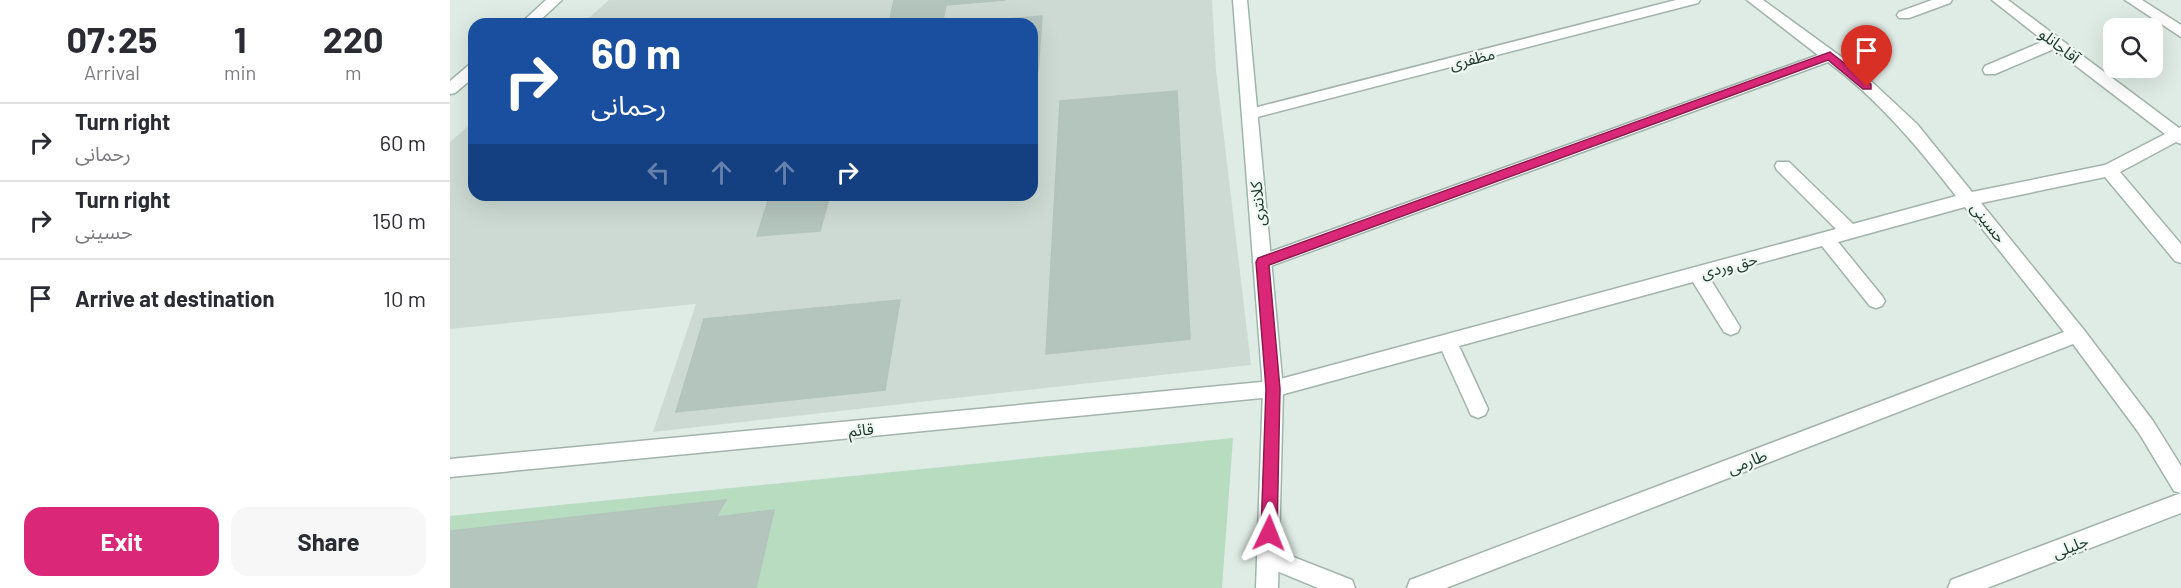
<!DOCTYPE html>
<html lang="en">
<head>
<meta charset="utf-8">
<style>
	:root { --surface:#fff; --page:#f7f7f7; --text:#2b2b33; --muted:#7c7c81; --line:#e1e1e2; --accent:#db2777 }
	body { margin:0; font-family:Barlow,"Noto Sans Arabic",sans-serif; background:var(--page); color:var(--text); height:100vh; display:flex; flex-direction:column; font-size:22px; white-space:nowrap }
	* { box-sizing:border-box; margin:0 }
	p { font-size:20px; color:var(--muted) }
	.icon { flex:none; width:33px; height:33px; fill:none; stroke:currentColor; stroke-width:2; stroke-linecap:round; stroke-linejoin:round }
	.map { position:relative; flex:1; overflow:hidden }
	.details { display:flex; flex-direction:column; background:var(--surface); width:450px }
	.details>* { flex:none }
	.hud { position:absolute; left:18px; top:18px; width:570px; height:183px; border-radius:18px; box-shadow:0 6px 24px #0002; background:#1a4fa0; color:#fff; overflow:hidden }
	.buttons { position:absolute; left:1653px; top:18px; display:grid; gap:12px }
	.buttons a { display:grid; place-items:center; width:60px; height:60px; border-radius:12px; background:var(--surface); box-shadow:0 6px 24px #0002; font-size:30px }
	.pin { position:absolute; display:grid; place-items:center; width:51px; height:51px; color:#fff; margin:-62px -26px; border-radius:50% 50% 50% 0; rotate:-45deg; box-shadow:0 0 6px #0007 }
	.pin .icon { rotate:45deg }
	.me { position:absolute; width:66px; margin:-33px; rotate:2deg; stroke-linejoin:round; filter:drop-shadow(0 0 4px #0008) }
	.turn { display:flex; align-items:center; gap:21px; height:126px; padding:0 24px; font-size:27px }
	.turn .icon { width:78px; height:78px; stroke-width:2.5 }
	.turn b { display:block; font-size:42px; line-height:51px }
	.lanes { display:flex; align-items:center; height:57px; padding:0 24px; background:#0003; justify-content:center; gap:30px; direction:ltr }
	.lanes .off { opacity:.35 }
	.eta { display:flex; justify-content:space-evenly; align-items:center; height:102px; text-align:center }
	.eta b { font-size:36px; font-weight:700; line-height:42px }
	.cta { display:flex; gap:12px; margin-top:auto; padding:12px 24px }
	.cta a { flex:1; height:69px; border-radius:18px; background:var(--accent); color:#fff; font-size:24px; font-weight:700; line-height:69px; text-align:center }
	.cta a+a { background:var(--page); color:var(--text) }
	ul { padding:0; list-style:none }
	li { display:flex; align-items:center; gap:18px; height:78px; padding:0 24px; border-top:2px solid var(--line) }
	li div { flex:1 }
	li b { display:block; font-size:22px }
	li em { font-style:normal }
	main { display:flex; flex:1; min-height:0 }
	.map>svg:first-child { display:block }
	.built { fill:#cddad4 }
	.green { fill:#b7dcc0 }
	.building { fill:#b4c5be; stroke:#b2c4bc; stroke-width:1.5 }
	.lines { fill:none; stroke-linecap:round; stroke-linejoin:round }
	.minor-casing { stroke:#a2b3ac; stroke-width:3 }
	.tertiary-casing { stroke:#a2b3ac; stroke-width:3 }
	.secondary-casing { stroke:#9eb6ac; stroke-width:3 }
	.minor { fill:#fff; fill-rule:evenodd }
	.tertiary { fill:#fff; fill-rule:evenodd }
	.secondary { fill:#fff; fill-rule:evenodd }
	.route { fill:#db2777; stroke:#8e194d; stroke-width:1.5 }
	.labels { text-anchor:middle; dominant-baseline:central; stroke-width:4.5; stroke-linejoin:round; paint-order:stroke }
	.street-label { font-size:16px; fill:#203b32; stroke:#eff7f3 }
</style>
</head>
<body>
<main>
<section class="details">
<div class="eta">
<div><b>07:25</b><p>Arrival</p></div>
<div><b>1</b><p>min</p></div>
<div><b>220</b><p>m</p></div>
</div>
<ul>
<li><svg class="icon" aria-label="right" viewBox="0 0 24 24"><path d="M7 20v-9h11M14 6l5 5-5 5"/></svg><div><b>Turn right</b><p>رحمانی</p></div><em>60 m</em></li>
<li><svg class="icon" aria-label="right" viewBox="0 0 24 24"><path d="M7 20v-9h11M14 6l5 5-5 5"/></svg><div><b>Turn right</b><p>حسینی</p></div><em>150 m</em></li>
<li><svg class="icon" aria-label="arrive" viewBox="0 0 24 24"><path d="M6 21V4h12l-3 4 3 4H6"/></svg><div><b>Arrive at destination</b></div><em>10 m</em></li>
</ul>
<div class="cta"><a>Exit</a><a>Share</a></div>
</section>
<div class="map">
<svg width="1731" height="588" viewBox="0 0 1731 588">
	<rect width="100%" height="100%" fill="#dfebe5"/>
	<path class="built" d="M 159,0 L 762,0 L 766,70 L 801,365 L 203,432 L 246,304 L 0,329 L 0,142 L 24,121 L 24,195 L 582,195 L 582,24 L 132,24 Z"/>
	<path class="green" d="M 783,438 L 772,588 L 0,588 L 0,516 Z"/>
	<path class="building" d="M 444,0 L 555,0 L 496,5 L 492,24 L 439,24 Z
		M 592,16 L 588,71 L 582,71 L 582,24 L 498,24 Z
		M 727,91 L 740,339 L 596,354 L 610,101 Z
		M 320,195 L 380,195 L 370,231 L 307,236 Z
		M 450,300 L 435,390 L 226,412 L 254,319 Z
		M 276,500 L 266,517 L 324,510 L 306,588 L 0,588 L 0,531 Z"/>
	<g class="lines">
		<g class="minor-casing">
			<path id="minor" d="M 1226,0 L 1250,0 L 1248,3 L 800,119 L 795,118 L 792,114 L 795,110 L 800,109 Z
				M 1297,0 L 1313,0 L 1408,69 L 1467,124 L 1522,192 L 1655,165 L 1715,134 L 1604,49 L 1545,74 L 1535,74 L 1533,70 L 1535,66 L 1594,41 L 1542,0 L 1558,0 L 1729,128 L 1731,127 L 1731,144 L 1726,142 L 1670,172 L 1731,244 L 1731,263 L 1725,261 L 1655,177 L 1531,203 L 1634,330 L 1703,421 L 1731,466 L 1731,513 L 1537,588 L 1498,588 L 1501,580 L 1509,577 L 1731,493 L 1724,491 L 1689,433 L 1623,344 L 996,588 L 957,588 L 960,580 L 968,577 L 1614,332 L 1515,207 L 1388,242 L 1432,296 L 1435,301 L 1432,306 L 1426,308 L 1420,306 L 1372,246 L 1259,277 L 1290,327 L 1288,332 L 1281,335 L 1274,332 L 1243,282 L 1009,346 L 1038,409 L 1035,415 L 1028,418 L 1021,415 L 992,351 L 823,397 L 816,395 L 813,389 L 816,383 L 823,381 L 1386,229 L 1327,170 L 1325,166 L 1327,162 L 1339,162 L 1403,224 L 1506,196 C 1468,147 1429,100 1378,62 L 818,267 L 812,269 L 806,267 L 803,262 L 806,257 L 1368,55 Z
				M 1482,0 L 1502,0 L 1500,3 L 1459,18 L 1449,18 L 1447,15 L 1449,12 Z
				M 1675,0 L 1692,0 L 1731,25 L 1731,37 Z
				M 818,547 L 902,580 L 905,588 L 868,588 L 810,564 L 807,557 L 810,550 Z"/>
		</g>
		<g class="tertiary-casing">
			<path id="tertiary" d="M 823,381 L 830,383 L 833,389 L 830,395 L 823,397 L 0,477 L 0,459 Z"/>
		</g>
		<g class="secondary-casing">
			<path id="secondary" d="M 96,0 L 112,0 L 86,24 L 70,24 Z
				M 783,0 L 797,0 L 833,389 L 828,588 L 806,588 L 813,389 Z
				M 24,64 L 24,77 L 5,93 L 0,94 L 0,81 L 19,65 Z"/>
		</g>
		<use href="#minor" class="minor"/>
		<use href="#tertiary" class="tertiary"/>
		<use href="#secondary" class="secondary"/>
	</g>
	<path class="route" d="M 1380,52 L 1421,84 L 1421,89 L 1413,89 L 1378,60 L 819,265 L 830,389 L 827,533 L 824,538 L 819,540 L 813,538 L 811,533 L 816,389 L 806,262 L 808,258 Z"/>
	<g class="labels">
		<g class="street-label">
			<text transform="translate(1610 45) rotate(38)">آقاجانلو</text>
			<text transform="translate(1022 58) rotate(-14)">مظفری</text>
			<text transform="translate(807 204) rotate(-95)">کلانتری</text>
			<text transform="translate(1539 222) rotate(52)">حسینی</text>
			<text transform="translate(1279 265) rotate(-15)">حق وردی</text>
			<text transform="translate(411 429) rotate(-5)">قائم</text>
			<text transform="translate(1297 461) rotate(-21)">طارمی</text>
			<text transform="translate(1620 546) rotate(-21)">جلیلی</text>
		</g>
	</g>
</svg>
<div class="buttons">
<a><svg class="icon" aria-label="search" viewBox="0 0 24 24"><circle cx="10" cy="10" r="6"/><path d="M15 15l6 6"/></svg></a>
</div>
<div class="pin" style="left:1417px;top:87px;background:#d93025"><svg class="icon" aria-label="arrive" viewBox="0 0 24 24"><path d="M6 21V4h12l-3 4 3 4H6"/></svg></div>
<svg class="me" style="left:819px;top:533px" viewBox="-20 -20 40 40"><path d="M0-17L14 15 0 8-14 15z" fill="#db2777" stroke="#fff" stroke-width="4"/></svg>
<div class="hud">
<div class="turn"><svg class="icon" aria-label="right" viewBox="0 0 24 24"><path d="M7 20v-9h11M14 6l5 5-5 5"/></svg><div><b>60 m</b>رحمانی</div></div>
<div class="lanes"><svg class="icon off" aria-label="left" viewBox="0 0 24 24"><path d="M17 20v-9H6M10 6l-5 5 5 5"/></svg><svg class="icon off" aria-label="ahead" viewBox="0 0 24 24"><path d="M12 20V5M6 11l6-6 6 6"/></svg><svg class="icon off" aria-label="ahead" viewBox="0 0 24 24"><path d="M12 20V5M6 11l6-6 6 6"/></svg><svg class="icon" aria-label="right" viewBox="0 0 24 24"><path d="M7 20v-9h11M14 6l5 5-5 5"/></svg></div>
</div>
</div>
</main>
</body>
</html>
